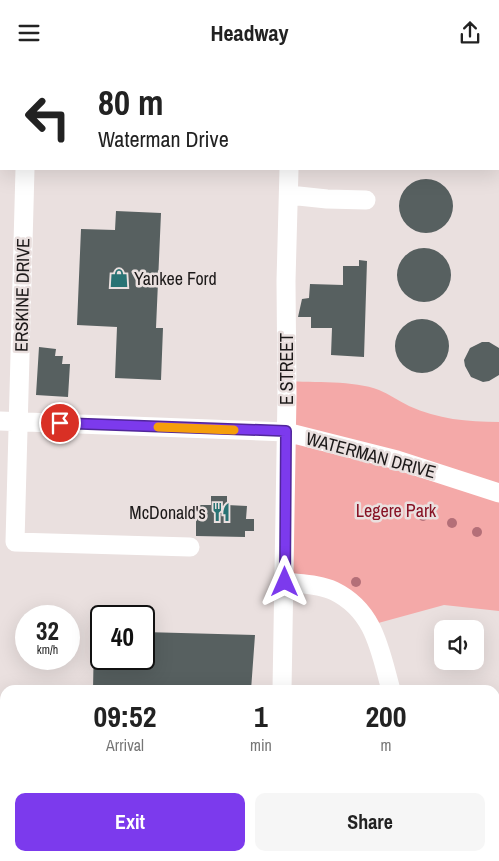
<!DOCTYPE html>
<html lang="en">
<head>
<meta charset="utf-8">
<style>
	:root { --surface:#fff; --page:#f6f6f6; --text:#222; --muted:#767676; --accent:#7c3aed }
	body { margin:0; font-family:"Archivo Narrow",sans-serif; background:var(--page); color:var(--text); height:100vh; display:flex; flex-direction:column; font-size:19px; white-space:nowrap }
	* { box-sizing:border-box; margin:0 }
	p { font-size:16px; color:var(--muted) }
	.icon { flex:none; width:28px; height:28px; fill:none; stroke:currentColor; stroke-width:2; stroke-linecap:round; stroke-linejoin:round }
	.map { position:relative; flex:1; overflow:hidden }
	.sheet { position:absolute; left:0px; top:620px; width:500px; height:176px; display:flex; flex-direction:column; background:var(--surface); border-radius:15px 15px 0 0; box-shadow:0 5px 20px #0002 }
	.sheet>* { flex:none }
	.banner { position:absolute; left:0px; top:0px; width:500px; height:105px; box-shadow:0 5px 20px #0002; background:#fff; color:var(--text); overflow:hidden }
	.tools { position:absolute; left:434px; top:555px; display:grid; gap:10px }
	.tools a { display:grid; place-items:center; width:50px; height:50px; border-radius:10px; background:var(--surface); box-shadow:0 5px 20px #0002; font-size:25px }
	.speed { position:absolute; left:15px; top:540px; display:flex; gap:10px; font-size:25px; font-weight:700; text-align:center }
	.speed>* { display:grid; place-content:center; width:65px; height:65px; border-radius:50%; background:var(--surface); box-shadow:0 5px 20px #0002; line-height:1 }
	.speed small { font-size:12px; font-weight:400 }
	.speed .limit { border:2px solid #111; border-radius:8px; background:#fff; color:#111 }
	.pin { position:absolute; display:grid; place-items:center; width:42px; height:42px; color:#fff; margin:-21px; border:2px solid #fff; border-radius:50%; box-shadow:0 1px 5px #0007 }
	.me { position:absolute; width:55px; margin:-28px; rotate:0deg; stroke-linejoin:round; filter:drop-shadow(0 0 4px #0008) }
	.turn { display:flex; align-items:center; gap:18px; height:105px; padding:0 15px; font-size:22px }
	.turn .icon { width:65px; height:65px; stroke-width:2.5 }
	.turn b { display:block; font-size:35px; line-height:42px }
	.eta { display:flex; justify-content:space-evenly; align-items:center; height:85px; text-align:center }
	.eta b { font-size:30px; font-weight:700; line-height:35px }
	.action { display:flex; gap:10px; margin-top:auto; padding:10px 15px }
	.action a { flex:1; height:58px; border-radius:10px; background:var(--accent); color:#fff; font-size:20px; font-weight:700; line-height:58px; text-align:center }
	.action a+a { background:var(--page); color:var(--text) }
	header { display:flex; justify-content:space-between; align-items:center; height:65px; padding:0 15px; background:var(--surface); font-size:22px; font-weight:700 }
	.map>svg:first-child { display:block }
	.green { fill:#f4a9a8 }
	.pier { fill:#eae0df }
	.building { fill:#576060 }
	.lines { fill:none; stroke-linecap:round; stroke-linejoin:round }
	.minor { stroke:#fff; stroke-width:19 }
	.major { stroke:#fff; stroke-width:24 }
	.tree { fill:#b46f78 }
	.route-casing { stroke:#51269a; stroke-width:12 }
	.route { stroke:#7c3aed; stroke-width:9 }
	.slow { stroke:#f59e0b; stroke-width:9 }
	.labels { text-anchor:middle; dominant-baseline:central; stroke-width:5; stroke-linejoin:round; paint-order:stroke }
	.poi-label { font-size:18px; fill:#1c1919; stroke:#eae0df; text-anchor:start }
	.street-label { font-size:18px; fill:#1c1919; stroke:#eae0df }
	.park-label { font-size:18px; fill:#871224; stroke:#eae0df }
</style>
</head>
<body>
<header><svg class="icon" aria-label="menu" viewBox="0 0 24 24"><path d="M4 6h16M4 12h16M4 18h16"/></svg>Headway<svg class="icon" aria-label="share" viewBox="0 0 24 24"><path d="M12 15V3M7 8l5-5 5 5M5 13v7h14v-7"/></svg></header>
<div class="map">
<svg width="499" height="796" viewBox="0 0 499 796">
	<rect width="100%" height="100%" fill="#eae0df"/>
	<path class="green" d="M 287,316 C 313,318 354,315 379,325 C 389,329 399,336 409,341 C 438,354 467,357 499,357 L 499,546 L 444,540 L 371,560 L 358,542 L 285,517 Z"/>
	<path class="pier" d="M 148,0 L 446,0 L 450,1 L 148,1 Z"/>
	<path class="building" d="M399 141a27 27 0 1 1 54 0a27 27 0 1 1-54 0Z
		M 116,146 L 161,148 L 156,263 L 163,263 L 161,315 L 115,313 L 117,262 L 77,260 L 81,164 L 115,165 Z
		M397 210a27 27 0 1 1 54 0a27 27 0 1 1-54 0Z
		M 359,195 L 367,196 L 364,292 L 331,290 L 332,263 L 311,263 L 311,252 L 298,252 L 302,234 L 309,233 L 310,219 L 343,220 L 343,201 L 359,201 Z
		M395 281a27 27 0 1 1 54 0a27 27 0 1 1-54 0Z
		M 482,277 L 489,277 L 499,283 L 499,310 L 489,316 L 483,317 L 471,312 L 465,301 L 464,295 L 470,283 Z
		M 39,282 L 56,284 L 55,291 L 63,291 L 62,299 L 70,299 L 68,332 L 36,330 Z
		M 211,431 L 227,431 L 227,440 L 247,441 L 246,454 L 254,454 L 254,466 L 245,466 L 245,472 L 196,471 L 196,440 L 211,440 Z
		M 101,565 L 101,594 L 144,594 L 144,567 L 255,570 L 251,625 L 93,625 L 94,573 L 96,568 Z
		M 0,652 L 5,652 L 5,761 L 0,760 Z"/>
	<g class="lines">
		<path class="minor" d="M 25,104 L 15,477 L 190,482
			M 289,130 L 327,134 L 366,135
			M 0,356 L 286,367 L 397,395 L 499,428
			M 285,517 C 301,519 320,519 334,526 C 375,546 380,586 391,625
			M 282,625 L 287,330 L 286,216 L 289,104
			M 0,789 L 5,789
			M 94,791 L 265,796
			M 440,791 L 441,796
			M 278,796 L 278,791"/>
		<path class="major" d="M 398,0 L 403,1
			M 119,1 L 125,0
			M 0,32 L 1,31
			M 499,52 L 499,53
			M 0,59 L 1,59"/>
	</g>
	<g class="tree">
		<circle cx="380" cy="446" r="5"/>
		<circle cx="423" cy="451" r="5"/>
		<circle cx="452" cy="458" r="5"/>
		<circle cx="477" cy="467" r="5"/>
		<circle cx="356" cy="517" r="5"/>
	</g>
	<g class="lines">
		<g class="route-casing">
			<path id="route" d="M 60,358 L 286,366 L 285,517"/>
		</g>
		<use href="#route" class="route"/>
		<path class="slow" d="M 158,362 L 234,365"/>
	</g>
	<defs>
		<g id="shop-bare" transform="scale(1.5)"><path d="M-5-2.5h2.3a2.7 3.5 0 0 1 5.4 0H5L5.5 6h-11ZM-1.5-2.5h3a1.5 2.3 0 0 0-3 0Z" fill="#297374" stroke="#eae0df" stroke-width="2.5" paint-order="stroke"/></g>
		<g id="restaurant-bare" transform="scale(1.5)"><path d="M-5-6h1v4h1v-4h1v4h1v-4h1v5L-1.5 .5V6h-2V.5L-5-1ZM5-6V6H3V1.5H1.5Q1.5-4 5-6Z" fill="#297374" stroke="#eae0df" stroke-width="2.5" paint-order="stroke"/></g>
	</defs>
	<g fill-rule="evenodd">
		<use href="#shop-bare" x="119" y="213"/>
		<use href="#restaurant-bare" x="221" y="447"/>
	</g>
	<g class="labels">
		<g class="poi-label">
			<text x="134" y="213">Yankee Ford</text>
			<text x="206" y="447" text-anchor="end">McDonald's</text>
		</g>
		<g class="street-label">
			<text transform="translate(22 230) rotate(-89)">ERSKINE DRIVE</text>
			<text transform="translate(286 304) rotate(-90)">E STREET</text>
			<text transform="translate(371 390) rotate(15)">WATERMAN DRIVE</text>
		</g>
		<g class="park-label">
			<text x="396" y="445">Legere Park</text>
		</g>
	</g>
</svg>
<div class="tools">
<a><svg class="icon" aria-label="sound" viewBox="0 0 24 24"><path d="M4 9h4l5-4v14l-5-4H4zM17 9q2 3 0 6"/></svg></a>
</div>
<div class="speed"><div>32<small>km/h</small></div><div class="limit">40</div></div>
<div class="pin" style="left:60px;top:358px;background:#d93025"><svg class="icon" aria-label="arrive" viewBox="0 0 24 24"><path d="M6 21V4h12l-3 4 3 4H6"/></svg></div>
<svg class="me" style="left:285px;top:517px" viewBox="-20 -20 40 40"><path d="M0-17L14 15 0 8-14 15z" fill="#7c3aed" stroke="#fff" stroke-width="4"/></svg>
<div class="banner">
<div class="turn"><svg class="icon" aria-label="left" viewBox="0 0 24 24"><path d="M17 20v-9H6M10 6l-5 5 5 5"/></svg><div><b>80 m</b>Waterman Drive</div></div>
</div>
<section class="sheet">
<div class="eta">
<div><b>09:52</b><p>Arrival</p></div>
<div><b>1</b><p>min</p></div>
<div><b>200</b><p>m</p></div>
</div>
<div class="action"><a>Exit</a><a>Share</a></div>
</section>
</div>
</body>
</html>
